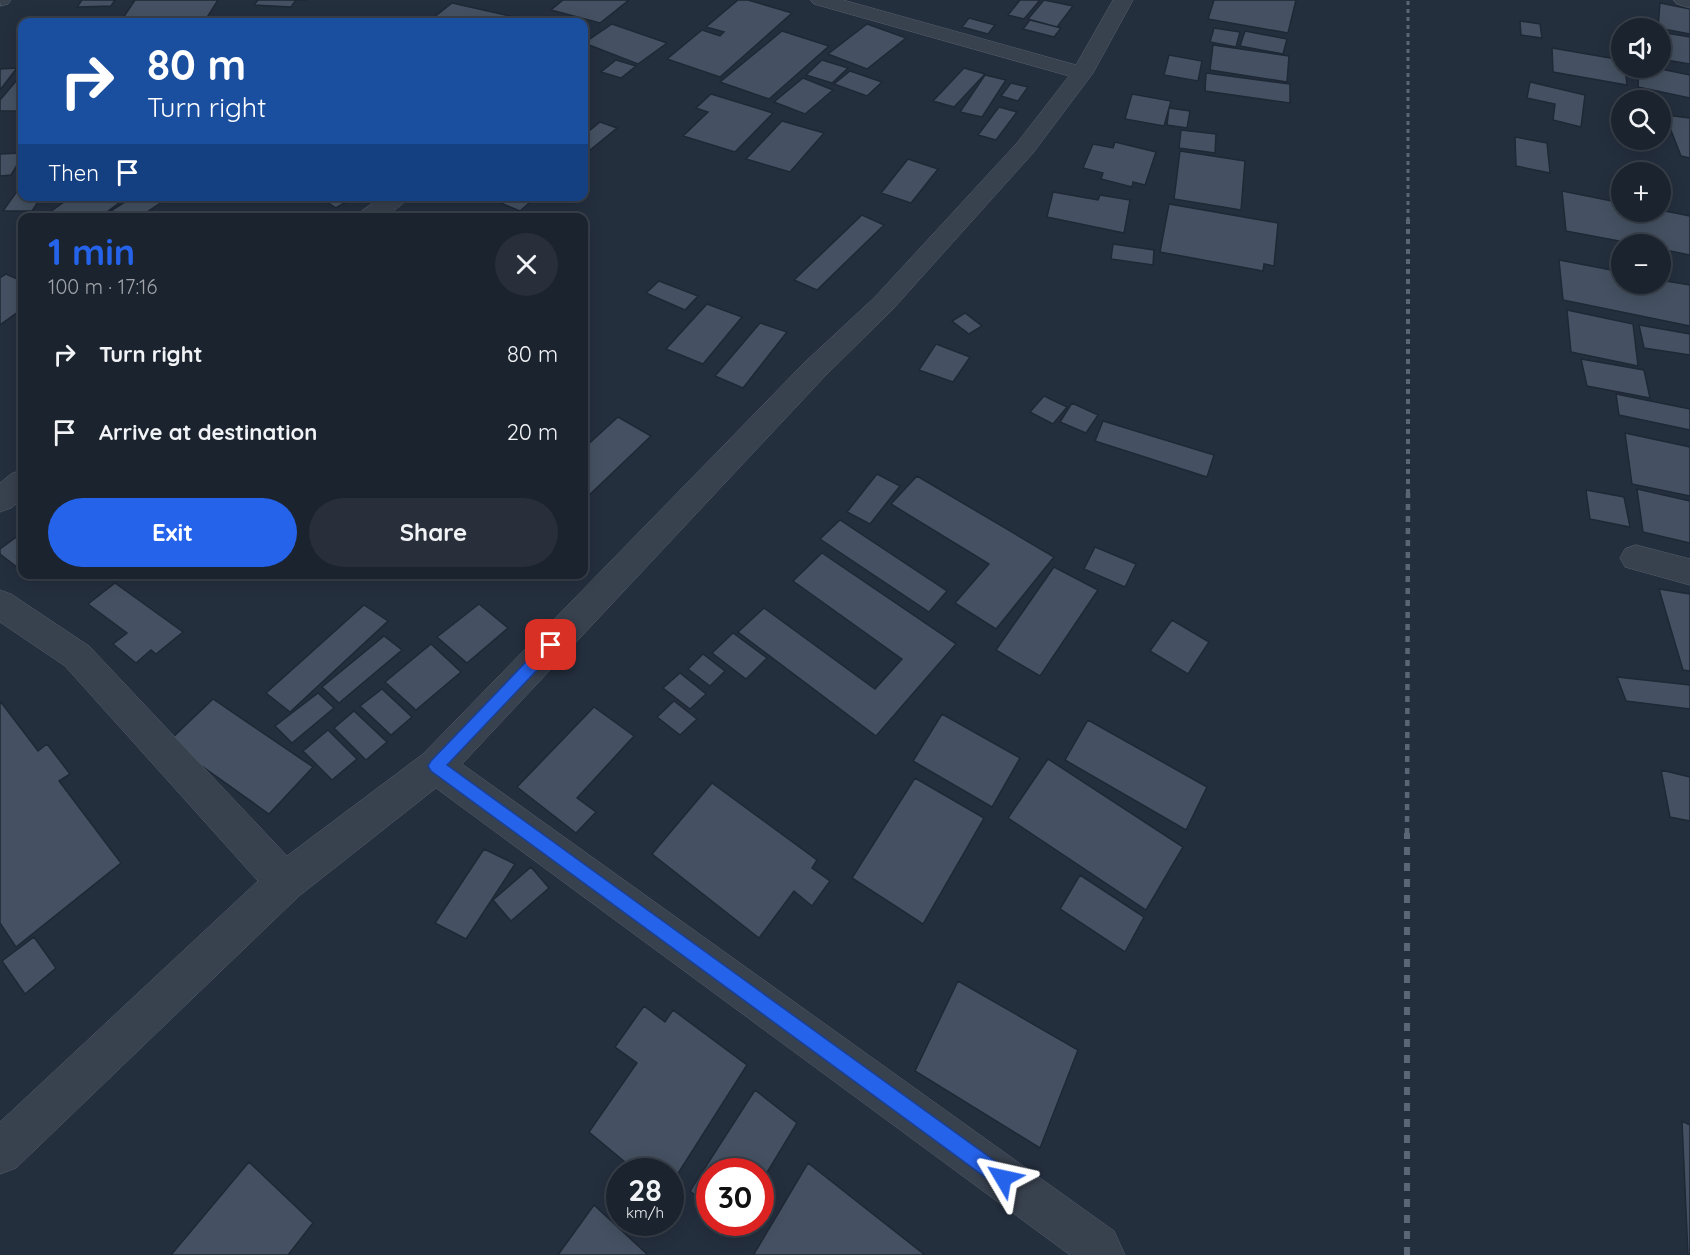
<!DOCTYPE html>
<html lang="en">
<head>
<meta charset="utf-8">
<style>
	:root { --surface:#1b232e; --page:#282f3a; --text:#f1f3f6; --muted:#a0a4aa; --line:#39404a; --accent:#2563eb }
	body { margin:0; font-family:Quicksand,sans-serif; background:var(--page); color:var(--text); height:100vh; display:flex; flex-direction:column; font-size:22px; white-space:nowrap }
	* { box-sizing:border-box; margin:0 }
	p { font-size:20px; color:var(--muted) }
	.icon { flex:none; width:33px; height:33px; fill:none; stroke:currentColor; stroke-width:2; stroke-linecap:round; stroke-linejoin:round }
	.map { position:relative; flex:1; overflow:hidden }
	.details { position:absolute; left:18px; top:213px; width:570px; height:366px; display:flex; flex-direction:column; background:var(--surface); border-radius:12px; box-shadow:0 3px 15px #0003,0 0 0 2px var(--line) }
	.details>* { flex:none }
	.hud { position:absolute; left:18px; top:18px; width:570px; height:183px; border-radius:12px; box-shadow:0 3px 15px #0003,0 0 0 2px var(--line); background:#1a4fa0; color:#fff; overflow:hidden }
	.buttons { position:absolute; left:1611px; top:18px; display:grid; gap:12px }
	.buttons a { display:grid; place-items:center; width:60px; height:60px; border-radius:50%; background:var(--surface); box-shadow:0 3px 15px #0003,0 0 0 2px var(--line); font-size:30px }
	.speed { position:absolute; left:606px; top:1158px; display:flex; gap:12px; font-size:30px; font-weight:700; text-align:center }
	.speed>* { display:grid; place-content:center; width:78px; height:78px; border-radius:50%; background:var(--surface); box-shadow:0 3px 15px #0003,0 0 0 2px var(--line); line-height:1 }
	.speed small { font-size:15px; font-weight:400 }
	.speed .limit { border:9px solid #d22; background:#fff; color:#111 }
	.pin { position:absolute; display:grid; place-items:center; width:51px; height:51px; color:#fff; margin:-26px; border-radius:12px; box-shadow:0 3px 9px #0006 }
	.me { position:absolute; width:66px; margin:-33px; rotate:306deg; stroke-linejoin:round; filter:drop-shadow(0 0 4px #0008) }
	.turn { display:flex; align-items:center; gap:21px; height:126px; padding:0 30px; font-size:27px }
	.turn .icon { width:78px; height:78px; stroke-width:2.5 }
	.turn b { display:block; font-size:42px; line-height:51px }
	.then { display:flex; align-items:center; height:57px; padding:0 30px; background:#0003; gap:12px; font-size:22px }
	.round { display:grid; place-items:center; flex:none; width:63px; height:63px; border-radius:32px; background:var(--page) }
	.summary { display:flex; align-items:center; justify-content:space-between; height:102px; padding:0 30px }
	h1 { font-size:36px; font-weight:800; line-height:45px; color:var(--accent) }
	.primary-button { display:flex; gap:12px; margin-top:auto; padding:12px 30px }
	.primary-button a { flex:1; height:69px; border-radius:36px; background:var(--accent); color:#fff; font-size:24px; font-weight:800; line-height:69px; text-align:center }
	.primary-button a+a { background:var(--page); color:var(--text) }
	ul { padding:0; list-style:none }
	li { display:flex; align-items:center; gap:18px; height:78px; padding:0 30px }
	li div { flex:1 }
	li b { display:block; font-size:22px }
	li em { font-style:normal }
	.map>svg:first-child { display:block }
	.building { fill:#455162; stroke:#1f2835; stroke-width:1.5 }
	.lines { fill:none; stroke-linecap:round; stroke-linejoin:round }
	.minor-casing { stroke:#565f6c; stroke-width:1 }
	.minor { fill:#38414e; fill-rule:evenodd }
	.rail-far3 { stroke:#5a6575; stroke-width:3; stroke-dasharray:4 4; stroke-linecap:butt }
	.rail-far2 { stroke:#5a6575; stroke-width:4; stroke-dasharray:5 5; stroke-linecap:butt }
	.rail-far1 { stroke:#5a6575; stroke-width:4.5; stroke-dasharray:6 6; stroke-linecap:butt }
	.rail { stroke:#5a6575; stroke-width:6; stroke-dasharray:8 8; stroke-linecap:butt }
	.route { fill:#2563eb; stroke:#184099; stroke-width:1.5 }
</style>
</head>
<body>
<div class="map">
<svg width="1690" height="1255" viewBox="0 0 1690 1255">
	<rect width="100%" height="100%" fill="#242f3e"/>
	<path class="building" d="M 82,0 L 115,0 L 111,6 L 77,7 Z
		M 135,0 L 218,0 L 206,19 L 121,21 Z
		M 258,0 L 307,0 L 296,0 L 291,7 L 254,5 Z
		M 563,0 L 629,0 L 600,23 L 551,10 Z
		M 738,0 L 748,0 L 792,13 L 720,77 L 667,59 L 702,30 L 720,36 L 724,32 L 706,27 Z
		M 1020,0 L 1040,0 L 1024,19 L 1008,15 Z
		M 1044,0 L 1073,6 L 1057,27 L 1028,19 Z
		M 1214,0 L 1296,0 L 1288,33 L 1208,19 Z
		M 452,3 L 514,17 L 507,22 L 428,22 Z
		M 1660,3 L 1690,9 L 1690,34 L 1658,28 Z
		M 969,18 L 995,25 L 988,34 L 962,27 Z
		M 1030,20 L 1061,28 L 1054,37 L 1023,29 Z
		M 1520,21 L 1540,24 L 1542,38 L 1521,35 Z
		M 612,24 L 667,43 L 638,64 L 584,43 Z
		M 867,24 L 906,38 L 867,69 L 828,54 Z
		M 1214,28 L 1240,32 L 1236,47 L 1210,42 Z
		M 782,31 L 829,46 L 769,99 L 720,82 Z
		M 1245,31 L 1287,39 L 1283,54 L 1240,46 Z
		M 1660,32 L 1690,37 L 1690,64 L 1660,59 Z
		M 1213,45 L 1289,56 L 1287,82 L 1210,70 Z
		M 1552,48 L 1622,60 L 1622,68 L 1625,68 L 1627,85 L 1553,72 Z
		M 1169,55 L 1202,61 L 1198,81 L 1164,75 Z
		M 616,60 L 636,66 L 621,78 L 601,72 Z
		M 822,60 L 848,68 L 832,83 L 806,75 Z
		M 17,68 L 0,90 L 0,69 Z
		M 964,68 L 985,74 L 954,107 L 933,101 Z
		M 1639,68 L 1656,68 L 1690,75 L 1690,98 L 1638,87 Z
		M 850,71 L 882,82 L 867,96 L 834,84 Z
		M 1206,73 L 1290,84 L 1290,103 L 1205,91 Z
		M 22,74 L 22,111 L 0,111 L 0,100 Z
		M 985,75 L 1006,80 L 982,117 L 960,112 Z
		M 803,78 L 833,90 L 805,114 L 774,102 Z
		M 1530,82 L 1585,95 L 1581,127 L 1553,120 L 1555,104 L 1527,98 Z
		M 1011,83 L 1028,87 L 1018,101 L 1001,96 Z
		M 711,94 L 773,113 L 735,152 L 683,136 L 708,112 L 696,108 Z
		M 1132,94 L 1171,101 L 1164,126 L 1125,119 Z
		M 999,107 L 1017,112 L 996,140 L 978,135 Z
		M 1169,108 L 1190,111 L 1187,128 L 1167,125 Z
		M 1665,115 L 1690,118 L 1690,158 L 1681,156 Z
		M 782,121 L 824,133 L 790,172 L 746,159 Z
		M 600,122 L 617,128 L 584,155 L 584,135 Z
		M 1181,130 L 1216,134 L 1215,153 L 1179,148 Z
		M 1515,137 L 1547,143 L 1550,173 L 1516,166 Z
		M 1115,142 L 1156,152 L 1145,185 L 1133,182 L 1132,187 L 1101,179 L 1103,173 L 1083,168 L 1093,144 L 1113,148 Z
		M 1180,151 L 1245,161 L 1241,210 L 1174,199 Z
		M 22,153 L 22,157 L 11,175 L 0,176 L 0,154 Z
		M 908,159 L 938,169 L 911,203 L 881,193 Z
		M 22,184 L 22,196 L 42,196 L 32,211 L 3,211 Z
		M 1562,191 L 1622,203 L 1622,212 L 1660,210 L 1690,216 L 1690,255 L 1660,249 L 1660,244 L 1635,244 L 1566,231 Z
		M 1053,192 L 1098,200 L 1100,195 L 1130,200 L 1124,233 L 1047,217 Z
		M 72,196 L 128,196 L 99,218 L 42,218 Z
		M 134,196 L 171,196 L 138,218 L 103,216 Z
		M 318,196 L 356,196 L 336,208 Z
		M 505,196 L 537,196 L 520,211 L 498,202 Z
		M 1169,204 L 1278,223 L 1274,266 L 1264,264 L 1263,271 L 1160,252 Z
		M 862,215 L 884,225 L 817,290 L 794,280 Z
		M 1113,244 L 1154,250 L 1153,265 L 1111,259 Z
		M 1559,260 L 1622,272 L 1622,284 L 1660,284 L 1660,280 L 1690,285 L 1690,326 L 1563,300 Z
		M 6,274 L 22,281 L 22,309 L 0,325 L 0,278 Z
		M 659,281 L 698,296 L 685,310 L 646,293 Z
		M 707,304 L 742,317 L 703,364 L 666,349 Z
		M 1567,310 L 1633,324 L 1638,366 L 1571,352 Z
		M 965,313 L 982,326 L 969,334 L 952,321 Z
		M 760,323 L 787,332 L 743,388 L 715,376 Z
		M 1639,325 L 1690,334 L 1690,355 L 1644,348 Z
		M 936,344 L 970,357 L 953,382 L 919,370 Z
		M 1581,359 L 1644,370 L 1650,398 L 1587,386 Z
		M 1616,394 L 1690,409 L 1690,430 L 1619,415 Z
		M 1044,396 L 1067,407 L 1053,424 L 1030,412 Z
		M 1072,403 L 1098,415 L 1086,433 L 1060,422 Z
		M 618,417 L 651,436 L 584,500 L 584,448 Z
		M 1103,421 L 1214,455 L 1207,477 L 1095,441 Z
		M 1625,433 L 1690,447 L 1690,496 L 1632,484 Z
		M 877,474 L 900,486 L 870,524 L 847,512 Z
		M 917,476 L 1054,557 L 996,629 L 955,603 L 989,564 L 891,504 Z
		M 1637,489 L 1690,501 L 1690,543 L 1643,532 Z
		M 1586,490 L 1624,497 L 1630,527 L 1590,519 Z
		M 840,520 L 947,591 L 929,612 L 820,539 Z
		M 22,533 L 22,571 L 0,554 L 0,549 Z
		M 1095,547 L 1136,564 L 1125,587 L 1084,569 Z
		M 822,553 L 956,644 L 876,736 L 738,632 L 764,608 L 875,689 L 902,659 L 793,581 Z
		M 1054,567 L 1098,590 L 1040,676 L 996,650 Z
		M 115,583 L 183,632 L 156,654 L 151,650 L 136,663 L 113,644 L 127,633 L 88,604 Z
		M 1659,589 L 1690,594 L 1690,671 L 1683,670 Z
		M 479,604 L 508,628 L 467,663 L 437,637 Z
		M 364,605 L 388,621 L 290,712 L 266,693 Z
		M 1172,620 L 1209,642 L 1188,674 L 1150,651 Z
		M 733,633 L 767,658 L 746,679 L 712,653 Z
		M 384,636 L 402,650 L 339,703 L 322,687 Z
		M 431,644 L 461,672 L 416,710 L 385,682 Z
		M 703,654 L 725,671 L 710,686 L 688,669 Z
		M 680,673 L 706,694 L 690,709 L 663,688 Z
		M 1617,677 L 1690,685 L 1690,709 L 1626,701 Z
		M 382,689 L 412,717 L 391,735 L 360,706 Z
		M 318,693 L 334,708 L 292,743 L 275,726 Z
		M 213,699 L 313,767 L 269,814 L 168,742 Z
		M 0,701 L 38,751 L 47,744 L 70,774 L 59,781 L 121,863 L 16,947 L 0,923 Z
		M 674,701 L 697,719 L 680,735 L 657,717 Z
		M 594,707 L 634,736 L 577,798 L 596,812 L 576,833 L 517,787 Z
		M 354,711 L 387,742 L 366,760 L 334,728 Z
		M 942,714 L 1020,758 L 992,807 L 913,761 Z
		M 1088,720 L 1207,787 L 1186,830 L 1065,760 Z
		M 328,730 L 357,759 L 332,780 L 303,751 Z
		M 1048,759 L 1183,847 L 1146,910 L 1008,818 Z
		M 1661,770 L 1690,777 L 1690,821 L 1670,817 Z
		M 915,778 L 984,818 L 923,924 L 852,878 Z
		M 712,783 L 817,860 L 812,868 L 830,881 L 812,906 L 794,891 L 759,938 L 652,854 Z
		M 484,849 L 515,864 L 466,939 L 435,923 Z
		M 531,867 L 549,888 L 511,921 L 493,900 Z
		M 1080,875 L 1144,917 L 1125,952 L 1060,909 Z
		M 34,937 L 56,968 L 25,994 L 2,961 Z
		M 958,981 L 1078,1050 L 1040,1148 L 915,1071 Z
		M 644,1006 L 665,1022 L 673,1010 L 747,1065 L 670,1186 L 670,1172 L 637,1172 L 589,1132 L 637,1063 L 615,1047 Z
		M 755,1090 L 797,1123 L 760,1184 L 760,1172 L 710,1172 L 710,1207 L 690,1191 Z
		M 1682,1121 L 1690,1125 L 1690,1255 L 1688,1255 Z
		M 249,1162 L 313,1223 L 288,1255 L 171,1255 Z
		M 808,1163 L 925,1255 L 755,1255 L 754,1254 Z
		M 594,1205 L 648,1255 L 558,1255 Z"/>
	<g class="lines">
		<g class="minor-casing">
			<path id="minor" d="M 0,0 L 11,0 L 8,4 L 1,6 Z
				M 811,0 L 843,0 L 1076,65 L 1113,0 L 1133,0 L 1093,73 L 1033,153 L 893,309 L 825,376 L 462,764 L 1114,1231 L 1125,1255 L 1070,1255 L 436,788 L 299,896 L 16,1168 L 0,1174 L 0,1122 L 258,881 L 65,666 L 0,622 L 0,590 L 11,594 L 89,646 L 287,856 L 423,754 L 805,362 L 875,297 L 1017,143 L 1069,76 L 814,4 Z
				M 1674,0 L 1690,0 L 1690,8 L 1677,4 Z
				M 383,196 L 412,196 L 385,218 L 356,218 L 359,213 Z
				M 22,470 L 22,499 L 11,508 L 0,512 L 0,483 L 11,474 Z
				M 1636,545 L 1690,559 L 1690,585 L 1625,567 L 1620,558 L 1625,549 Z"/>
		</g>
		<use href="#minor" class="minor"/>
		<path class="rail-far3" d="M 1408,221 L 1408,0"/>
		<path class="rail-far2" d="M 1408,494 L 1408,219"/>
		<path class="rail-far1" d="M 1407,834 L 1408,493"/>
		<path class="rail" d="M 1407,1255 L 1407,833"/>
	</g>
	<path class="route" d="M 551,639 L 556,641 L 558,645 L 556,650 L 447,765 L 1010,1172 L 1012,1178 L 1010,1185 L 1003,1188 L 996,1185 L 431,771 L 428,766 L 431,761 L 546,641 Z"/>
</svg>
<div class="buttons">
<a><svg class="icon" aria-label="sound" viewBox="0 0 24 24"><path d="M4 9h4l5-4v14l-5-4H4zM17 9q2 3 0 6"/></svg></a>
<a><svg class="icon" aria-label="search" viewBox="0 0 24 24"><circle cx="10" cy="10" r="6"/><path d="M15 15l6 6"/></svg></a>
<a>+</a>
<a>−</a>
</div>
<div class="speed"><div>28<small>km/h</small></div><div class="limit">30</div></div>
<div class="pin" style="left:551px;top:645px;background:#d93025"><svg class="icon" aria-label="arrive" viewBox="0 0 24 24"><path d="M6 21V4h12l-3 4 3 4H6"/></svg></div>
<svg class="me" style="left:1003px;top:1178px" viewBox="-20 -20 40 40"><path d="M0-17L14 15 0 8-14 15z" fill="#2563eb" stroke="#fff" stroke-width="4"/></svg>
<div class="hud">
<div class="turn"><svg class="icon" aria-label="right" viewBox="0 0 24 24"><path d="M7 20v-9h11M14 6l5 5-5 5"/></svg><div><b>80 m</b>Turn right</div></div>
<div class="then">Then<svg class="icon" aria-label="arrive" viewBox="0 0 24 24"><path d="M6 21V4h12l-3 4 3 4H6"/></svg></div>
</div>
<section class="details">
<div class="summary"><div><h1>1 min</h1><p>100 m · 17:16</p></div><a class="round"><svg class="icon" aria-label="close" viewBox="0 0 24 24"><path d="M6 6l12 12M18 6L6 18"/></svg></a></div>
<ul>
<li><svg class="icon" aria-label="right" viewBox="0 0 24 24"><path d="M7 20v-9h11M14 6l5 5-5 5"/></svg><div><b>Turn right</b></div><em>80 m</em></li>
<li><svg class="icon" aria-label="arrive" viewBox="0 0 24 24"><path d="M6 21V4h12l-3 4 3 4H6"/></svg><div><b>Arrive at destination</b></div><em>20 m</em></li>
</ul>
<div class="primary-button"><a>Exit</a><a>Share</a></div>
</section>
</div>
</body>
</html>
